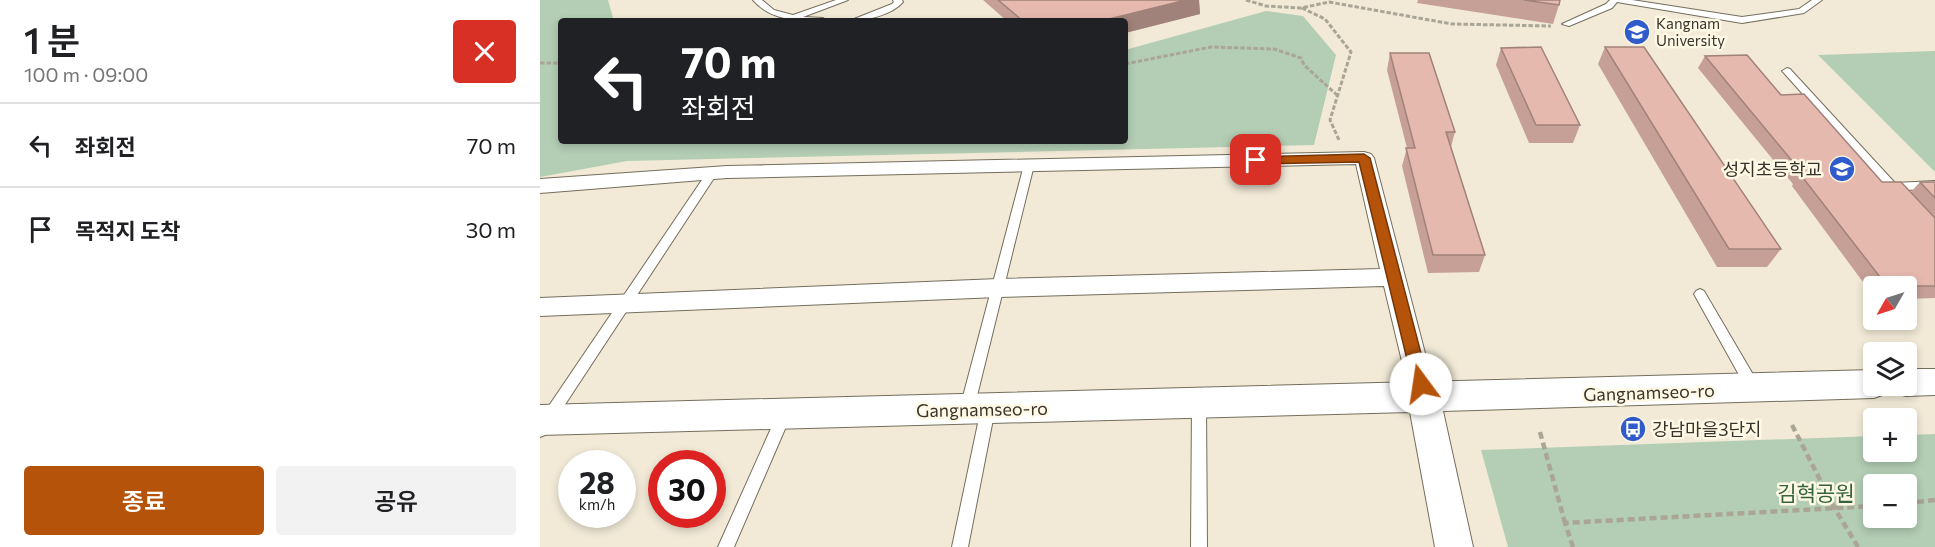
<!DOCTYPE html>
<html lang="ko">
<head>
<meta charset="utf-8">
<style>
	:root { --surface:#fff; --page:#f2f2f2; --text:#202124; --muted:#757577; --line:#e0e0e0; --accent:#b45309 }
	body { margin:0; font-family:Commissioner,"Noto Sans KR",sans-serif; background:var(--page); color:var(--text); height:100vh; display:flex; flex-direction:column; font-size:22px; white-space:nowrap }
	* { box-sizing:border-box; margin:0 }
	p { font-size:20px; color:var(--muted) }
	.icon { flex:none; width:33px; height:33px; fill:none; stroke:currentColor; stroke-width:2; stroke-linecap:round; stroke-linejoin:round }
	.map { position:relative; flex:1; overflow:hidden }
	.drawer { display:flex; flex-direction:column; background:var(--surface); width:540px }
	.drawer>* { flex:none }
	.guide { position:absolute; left:18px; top:18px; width:570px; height:126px; border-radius:6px; box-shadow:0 3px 9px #0003; background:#202124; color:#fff; overflow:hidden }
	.needle { width:39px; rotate:231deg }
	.buttons { position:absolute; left:1323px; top:276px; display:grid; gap:12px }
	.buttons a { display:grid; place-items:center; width:54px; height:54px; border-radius:6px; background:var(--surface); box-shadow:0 3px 9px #0003; font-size:30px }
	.speed { position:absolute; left:18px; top:450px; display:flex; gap:12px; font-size:30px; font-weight:700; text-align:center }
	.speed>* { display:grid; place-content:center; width:78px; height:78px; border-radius:50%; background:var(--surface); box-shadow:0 3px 9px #0003; line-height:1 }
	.speed small { font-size:15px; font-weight:400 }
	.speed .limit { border:9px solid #d22; background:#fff; color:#111 }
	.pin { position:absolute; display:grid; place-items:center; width:51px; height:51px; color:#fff; margin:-26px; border-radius:12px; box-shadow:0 3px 9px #0006 }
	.me { position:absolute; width:66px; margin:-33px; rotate:346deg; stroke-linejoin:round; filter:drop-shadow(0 0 4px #0008) }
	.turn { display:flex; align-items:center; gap:21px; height:126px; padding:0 24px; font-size:27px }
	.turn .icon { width:78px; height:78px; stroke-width:2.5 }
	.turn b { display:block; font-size:42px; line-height:51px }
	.round { display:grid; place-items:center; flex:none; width:63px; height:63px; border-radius:6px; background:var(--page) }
	.head { display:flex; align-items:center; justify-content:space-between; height:102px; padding:0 24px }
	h1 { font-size:36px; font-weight:600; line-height:45px }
	.button { display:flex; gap:12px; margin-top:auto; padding:12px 24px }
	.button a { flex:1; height:69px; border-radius:6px; background:var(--accent); color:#fff; font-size:24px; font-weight:600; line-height:69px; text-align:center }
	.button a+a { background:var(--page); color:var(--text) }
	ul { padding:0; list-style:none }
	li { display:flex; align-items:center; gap:18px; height:84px; padding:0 24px; border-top:2px solid var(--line) }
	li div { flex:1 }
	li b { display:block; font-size:22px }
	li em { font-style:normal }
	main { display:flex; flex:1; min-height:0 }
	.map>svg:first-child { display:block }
	.green { fill:#b3ceb5; fill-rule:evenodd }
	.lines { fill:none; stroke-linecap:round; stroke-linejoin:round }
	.service-casing { stroke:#746e5d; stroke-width:2 }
	.minor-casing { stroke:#746e5d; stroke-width:2 }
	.tertiary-casing { stroke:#746e5d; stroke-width:2 }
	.path-far1 { stroke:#aba596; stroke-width:3; stroke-dasharray:4.5 2; stroke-linecap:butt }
	.path { stroke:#aba596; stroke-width:4.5; stroke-dasharray:7 4; stroke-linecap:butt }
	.service { fill:#fff; fill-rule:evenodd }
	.minor { fill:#fff; fill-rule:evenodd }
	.tertiary { fill:#fff; fill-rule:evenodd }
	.wall { fill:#c69f96 }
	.shaded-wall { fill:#a1827a }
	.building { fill:#e6b9af; stroke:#a1827a; stroke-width:1.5 }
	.route { fill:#b45309; stroke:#753606; stroke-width:1.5 }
	.labels { text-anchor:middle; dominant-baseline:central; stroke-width:5; stroke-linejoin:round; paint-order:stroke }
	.far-poi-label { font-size:15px; fill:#37342d; stroke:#fff8e4; text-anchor:start }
	.poi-label { font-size:18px; fill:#37342d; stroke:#fff8e4; text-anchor:end }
	.street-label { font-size:18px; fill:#37342d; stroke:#fff8e4 }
	.near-park-label { font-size:21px; fill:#34643a; stroke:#fff8e4 }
</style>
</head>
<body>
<main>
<section class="drawer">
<div class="head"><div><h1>1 분</h1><p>100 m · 09:00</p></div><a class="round" style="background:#d93025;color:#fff"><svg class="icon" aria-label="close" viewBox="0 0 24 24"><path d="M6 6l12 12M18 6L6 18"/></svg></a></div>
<ul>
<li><svg class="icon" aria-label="left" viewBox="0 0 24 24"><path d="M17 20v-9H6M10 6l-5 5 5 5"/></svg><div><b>좌회전</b></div><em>70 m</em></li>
<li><svg class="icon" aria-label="arrive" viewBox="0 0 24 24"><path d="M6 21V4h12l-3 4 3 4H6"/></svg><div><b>목적지 도착</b></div><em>30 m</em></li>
</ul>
<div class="button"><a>종료</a><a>공유</a></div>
</section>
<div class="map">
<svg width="1395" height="547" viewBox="0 0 1395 547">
	<rect width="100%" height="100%" fill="#f2ead7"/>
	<path class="green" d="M 0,0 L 68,0 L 74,21 L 21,21 L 21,141 L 585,141 L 585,50 L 726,11 L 763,16 L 796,55 L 774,145 L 87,161 L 0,177 Z
		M 1395,51 L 1395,172 L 1278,55 Z
		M 1395,434 L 1395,547 L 968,547 L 941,450 L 1333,436 L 1334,452 L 1366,452 L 1367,435 ZM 1334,484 L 1366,484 L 1366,518 L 1334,518 Z"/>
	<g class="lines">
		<g class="service-casing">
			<path id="service" d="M 213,0 L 222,0 L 234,10 L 253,15 L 296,0 L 308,0 L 263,17 L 283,18 L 287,21 C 260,21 232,22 213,0 Z
				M 353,0 L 362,0 L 363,2 C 352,15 325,21 309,21 L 352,4 L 354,2 Z
				M 1070,0 L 1092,0 L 1202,17 L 1259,9 L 1272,0 L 1282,0 L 1264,13 L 1202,23 L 1077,2 L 1072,8 L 1029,26 L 1022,24 L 1066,4 Z
				M 1247,68 L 1250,69 L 1355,183 L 1395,181 L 1395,189 L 1362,190 L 1363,193 L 1362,196 L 1354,196 L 1244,73 L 1242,71 Z
				M 489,162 L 494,165 L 434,408 L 432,412 L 427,414 L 422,412 L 420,408 L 484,165 Z
				M 172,170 L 177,173 L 176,175 L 5,435 L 0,437 L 0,419 L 168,171 Z
				M 1160,289 L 1164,291 L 1218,383 L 1220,387 L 1218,391 L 1213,393 L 1208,391 L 1154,294 L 1156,291 Z
				M 659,399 L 664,401 L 666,405 L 667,547 L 651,547 L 652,405 L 654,401 Z
				M 448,403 L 453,405 L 455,409 L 428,547 L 412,547 L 441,409 L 443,405 Z
				M 244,409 L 249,411 L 251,415 L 194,547 L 178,547 L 237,415 L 239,411 Z"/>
		</g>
		<g class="minor-casing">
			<path id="minor" d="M 824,152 L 831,154 L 834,158 L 897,399 L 893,407 L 884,410 L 875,407 L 871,399 L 844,286 L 458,297 L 0,316 L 0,298 L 458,279 L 840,269 L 816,164 L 187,178 L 0,193 L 0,179 L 187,166 Z"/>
		</g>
		<g class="tertiary-casing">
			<path id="tertiary" d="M 1366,369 L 1395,369 L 1395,395 L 1366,396 L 1355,393 L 1351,386 L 1366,386 Z
				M 1334,370 L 1334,386 L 1349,386 L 1345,394 L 1334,398 L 903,411 L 933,547 L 895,547 L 870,412 L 0,435 L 0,405 Z"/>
		</g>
		<path class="path-far1" d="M 706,0 L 726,6 L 761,8 L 789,2 L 912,24 L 1011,26
			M 762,8 L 785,19 L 811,52 L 790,120 L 799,140
			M 0,63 L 21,63
			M 585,64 L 671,47 L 734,49 L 761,58 L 764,65 L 797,95"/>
		<path class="path" d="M 1252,425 L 1295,509 L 1318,547
			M 1000,432 L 1025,523
			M 1366,503 L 1395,500
			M 1033,547 L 1025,523 L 1334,506"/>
		<use href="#service" class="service"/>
		<use href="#minor" class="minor"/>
		<use href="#tertiary" class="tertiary"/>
	</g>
	<path class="wall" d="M 443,0 L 659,0 L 660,14 L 585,33 L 585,21 L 467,21 Z
		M 878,0 L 1020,0 L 1019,5 L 1013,24 L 877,3 Z
		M 1065,47 L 1241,249 L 1227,267 L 1177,267 L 1058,64 Z
		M 961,48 L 1040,125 L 1033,143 L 989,143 L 956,65 Z
		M 850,53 L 915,132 L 911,147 L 945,255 L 939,272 L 888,273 L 862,166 L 867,148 L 847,70 Z
		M 1165,56 L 1241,95 L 1342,182 L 1371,192 L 1380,182 L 1395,182 L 1395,298 L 1366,299 L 1366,286 L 1334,286 L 1334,297 L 1252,186 L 1253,184 L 1158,68 Z"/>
	<path class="shaded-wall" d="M 646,0 L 659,0 L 660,14 L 585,33 L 585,21 L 561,21 Z"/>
	<path class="building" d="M 458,0 L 646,0 L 561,21 L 483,21 Z
		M 984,0 L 1020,0 L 1019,5 Z
		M 1001,47 L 1040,125 L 996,125 L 961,48 Z
		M 1065,47 L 1104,47 L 1241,249 L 1189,249 Z
		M 850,53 L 889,53 L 915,132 L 906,132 L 945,255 L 893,255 L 866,148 L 875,148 Z
		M 1207,55 L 1241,95 L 1264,94 L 1342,182 L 1361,182 L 1395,218 L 1395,286 L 1347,286 L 1260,174 L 1263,174 L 1165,56 Z
		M 1380,182 L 1395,182 L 1395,198 Z"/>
	<path class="route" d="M 824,154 L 830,158 L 889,384 L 887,389 L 881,391 L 876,389 L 873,384 L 819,162 L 716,164 L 710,160 L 716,157 Z"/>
	<defs>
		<g id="university-disc" transform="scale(1.35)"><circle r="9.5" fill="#305bca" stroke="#fff8e4"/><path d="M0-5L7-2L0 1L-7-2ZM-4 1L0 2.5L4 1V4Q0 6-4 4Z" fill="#fff"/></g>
		<g id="school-disc" transform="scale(1.35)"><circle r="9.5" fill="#305bca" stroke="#fff8e4"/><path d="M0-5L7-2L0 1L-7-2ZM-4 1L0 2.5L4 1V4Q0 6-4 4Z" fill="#fff"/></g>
		<g id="bus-disc" transform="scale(1.35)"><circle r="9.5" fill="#305bca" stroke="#fff8e4"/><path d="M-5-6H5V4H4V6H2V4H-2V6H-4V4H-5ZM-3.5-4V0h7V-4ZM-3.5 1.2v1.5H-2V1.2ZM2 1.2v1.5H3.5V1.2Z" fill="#fff"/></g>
	</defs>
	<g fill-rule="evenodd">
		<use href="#university-disc" x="1097" y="32"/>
		<use href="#school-disc" x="1302" y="169"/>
		<use href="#bus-disc" x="1093" y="429"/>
	</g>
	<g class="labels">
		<g class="far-poi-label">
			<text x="1116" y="23">Kangnam<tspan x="1116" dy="17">University</tspan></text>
		</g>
		<g class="poi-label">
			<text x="1282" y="169">성지초등학교</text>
			<text x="1112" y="429" text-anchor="start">강남마을3단지</text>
		</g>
		<g class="street-label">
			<text transform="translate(1109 392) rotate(-2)">Gangnamseo-ro</text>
			<text transform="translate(442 409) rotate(-1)">Gangnamseo-ro</text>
		</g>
		<g class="near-park-label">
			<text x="1276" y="492">김혁공원</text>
		</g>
	</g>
</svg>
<div class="buttons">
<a><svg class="needle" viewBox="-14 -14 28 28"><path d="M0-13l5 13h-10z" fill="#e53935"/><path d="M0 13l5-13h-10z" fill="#757577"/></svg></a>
<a><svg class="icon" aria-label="layers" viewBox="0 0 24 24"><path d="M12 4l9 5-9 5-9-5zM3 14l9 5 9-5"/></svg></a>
<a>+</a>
<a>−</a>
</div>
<div class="speed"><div>28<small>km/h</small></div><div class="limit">30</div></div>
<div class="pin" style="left:716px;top:160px;background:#d93025"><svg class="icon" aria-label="arrive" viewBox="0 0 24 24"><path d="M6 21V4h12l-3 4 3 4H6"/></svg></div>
<svg class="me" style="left:881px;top:384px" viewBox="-20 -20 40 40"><circle r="19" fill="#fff"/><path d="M0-13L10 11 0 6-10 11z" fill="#b45309"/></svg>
<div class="guide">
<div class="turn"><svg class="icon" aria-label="left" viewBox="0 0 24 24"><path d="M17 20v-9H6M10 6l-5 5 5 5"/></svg><div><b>70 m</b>좌회전</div></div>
</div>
</div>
</main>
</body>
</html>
